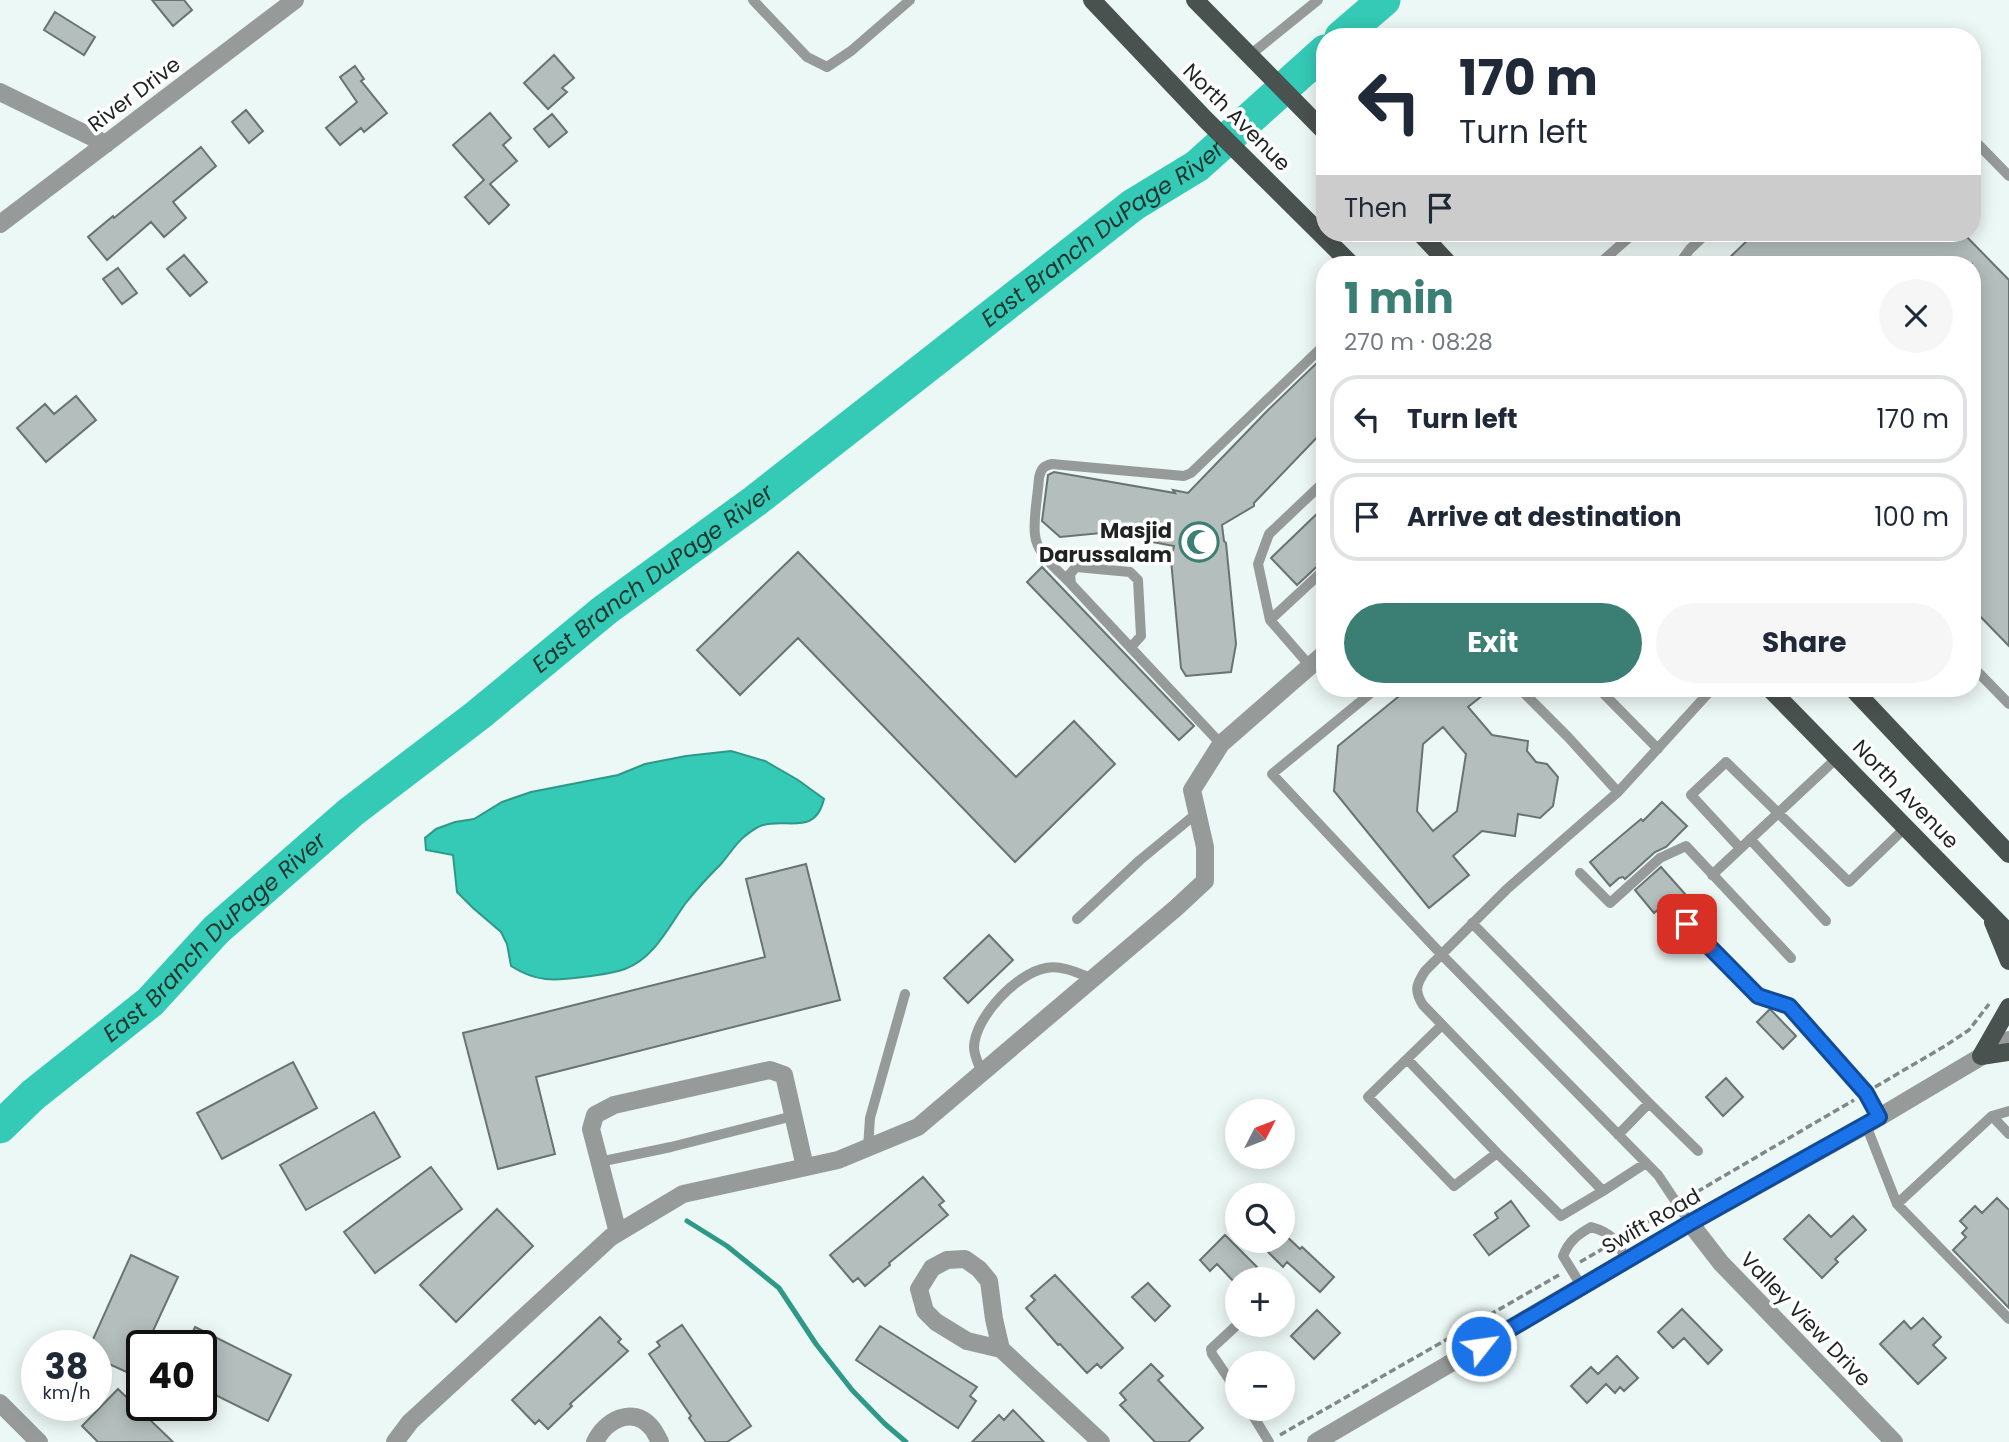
<!DOCTYPE html>
<html lang="en">
<head>
<meta charset="utf-8">
<style>
	:root { --surface:#fff; --page:#f6f6f7; --text:#1f2937; --muted:#747a83; --line:#e0e1e3; --accent:#3b7f74 }
	body { margin:0; font-family:Poppins,sans-serif; background:var(--page); color:var(--text); height:100vh; display:flex; flex-direction:column; font-size:26px; white-space:nowrap }
	* { box-sizing:border-box; margin:0 }
	p { font-size:23px; color:var(--muted) }
	.icon { flex:none; width:38px; height:38px; fill:none; stroke:currentColor; stroke-width:2; stroke-linecap:round; stroke-linejoin:round }
	.map { position:relative; flex:1; overflow:hidden }
	.panel { position:absolute; left:1316px; top:256px; width:665px; height:441px; display:flex; flex-direction:column; background:var(--surface); border-radius:28px; box-shadow:0 4px 18px #0003 }
	.panel>* { flex:none }
	.banner { position:absolute; left:1316px; top:28px; width:665px; height:214px; border-radius:28px; box-shadow:0 4px 18px #0003; background:#fff; color:var(--text); overflow:hidden }
	.needle { width:46px; rotate:48deg }
	.controls { position:absolute; left:1225px; top:1099px; display:grid; gap:14px }
	.controls a { display:grid; place-items:center; width:70px; height:70px; border-radius:50%; background:var(--surface); box-shadow:0 4px 18px #0003; font-size:35px }
	.speed { position:absolute; left:21px; top:1330px; display:flex; gap:14px; font-size:35px; font-weight:700; text-align:center }
	.speed>* { display:grid; place-content:center; width:91px; height:91px; border-radius:50%; background:var(--surface); box-shadow:0 4px 18px #0003; line-height:1 }
	.speed small { font-size:18px; font-weight:400 }
	.speed .limit { border:4px solid #111; border-radius:10px; background:#fff; color:#111 }
	.pin { position:absolute; display:grid; place-items:center; width:60px; height:60px; color:#fff; margin:-30px; border-radius:14px; box-shadow:0 4px 10px #0006 }
	.me { position:absolute; width:77px; margin:-38px; rotate:60deg; stroke-linejoin:round; filter:drop-shadow(0 0 5px #0008) }
	.turn { display:flex; align-items:center; gap:24px; height:147px; padding:0 28px; font-size:32px }
	.turn .icon { width:91px; height:91px; stroke-width:2.5 }
	.turn b { display:block; font-size:49px; line-height:60px }
	.then { display:flex; align-items:center; height:66px; padding:0 28px; background:#0003; gap:14px; font-size:26px }
	.round { display:grid; place-items:center; flex:none; width:74px; height:74px; border-radius:37px; background:var(--page) }
	.overview { display:flex; align-items:center; justify-content:space-between; height:119px; padding:0 28px }
	h1 { font-size:42px; font-weight:700; line-height:52px; color:var(--accent) }
	.action { display:flex; gap:14px; margin-top:auto; padding:14px 28px }
	.action a { flex:1; height:80px; border-radius:42px; background:var(--accent); color:#fff; font-size:28px; font-weight:700; line-height:80px; text-align:center }
	.action a+a { background:var(--page); color:var(--text) }
	ul { padding:0; list-style:none }
	li { display:flex; align-items:center; gap:21px; height:88px; margin:0 14px 10px; padding:0 14px; border:4px solid var(--line); border-radius:28px }
	li div { flex:1 }
	li b { display:block; font-size:26px }
	li em { font-style:normal }
	.map>svg:first-child { display:block }
	.water { fill:#34cab5; stroke:#2e9889; stroke-width:2 }
	.lines { fill:none; stroke-linecap:round; stroke-linejoin:round }
	.stream { stroke:#2e9889; stroke-width:5 }
	.river { stroke:#34cab5; stroke-width:33 }
	.building { fill:#b4bfbd; stroke:#697371; stroke-width:2; fill-rule:evenodd }
	.path { stroke:#818987; stroke-width:3.5; stroke-dasharray:7 3.5; stroke-linecap:butt }
	.service { stroke:#969b9a; stroke-width:10 }
	.minor { stroke:#969b9a; stroke-width:18 }
	.tertiary { stroke:#969b9a; stroke-width:18 }
	.primary { stroke:#4a5250; stroke-width:18 }
	.route-casing { stroke:#114b97; stroke-width:18 }
	.route { stroke:#1a73e8; stroke-width:12 }
	.labels { text-anchor:middle; dominant-baseline:central; stroke-width:7; stroke-linejoin:round; paint-order:stroke }
	.street-label { font-size:21px; fill:#1f2322; stroke:#fff }
	.poi-label { font-size:21px; font-weight:bold; fill:#1f2322; stroke:#fff; text-anchor:end }
	.water-label { font-size:23px; font-style:italic; fill:#1d3530; stroke:#fff }
</style>
</head>
<body>
<div class="map">
<svg width="2009" height="1442" viewBox="0 0 2009 1442">
	<rect width="100%" height="100%" fill="#ecf8f5"/>
	<path class="water" d="M 731,751 L 765,761 L 798,780 L 824,799 C 815,836 788,818 763,825 C 756,827 750,832 745,836 C 735,844 729,855 721,864 C 708,877 696,890 685,904 C 668,928 654,958 625,969 C 612,974 596,975 583,977 C 554,981 536,982 511,966 L 507,944 L 501,932 L 473,908 L 457,892 L 453,855 L 426,850 L 425,838 L 436,829 L 455,822 L 474,819 L 502,802 L 531,792 L 618,775 L 645,764 L 686,756 Z"/>
	<g class="lines">
		<path class="stream" d="M 687,1221 L 727,1246 L 779,1288 L 816,1344 L 852,1390 L 885,1424 L 906,1442"/>
		<g class="river">
			<path d="M 1341,37 L 1384,0"/>
			<path id="s1" d="M 0,1127 L 33,1095 L 150,1002 L 216,930 L 351,812 L 478,715 L 605,610 L 755,501 L 1133,205 L 1197,166 L 1325,51"/>
		</g>
	</g>
	<path class="building" d="M 152,0 L 184,0 L 192,10 L 173,26 Z
		M 55,12 L 95,37 L 84,55 L 44,30 Z
		M 554,55 L 574,78 L 562,88 L 567,92 L 548,109 L 524,83 Z
		M 355,66 L 364,79 L 361,81 L 387,113 L 364,132 L 361,128 L 340,145 L 326,128 L 357,102 L 340,77 Z
		M 246,110 L 263,131 L 249,143 L 232,122 Z
		M 490,113 L 511,138 L 503,145 L 517,161 L 490,184 L 509,205 L 489,224 L 465,197 L 484,180 L 453,145 Z
		M 552,114 L 567,132 L 549,147 L 534,129 Z
		M 201,147 L 216,166 L 173,202 L 186,218 L 164,237 L 151,222 L 107,260 L 88,237 L 113,216 L 114,218 Z
		M 1755,233 L 1963,233 L 2009,280 L 2009,646 L 1972,608 L 1972,264 L 1723,264 Z
		M 184,255 L 207,282 L 190,296 L 167,269 Z
		M 118,268 L 137,293 L 122,304 L 103,279 Z
		M 1325,355 L 1325,429 L 1254,503 L 1254,506 L 1222,525 L 1224,541 L 1226,543 L 1236,644 L 1231,672 L 1186,676 L 1181,668 L 1171,560 L 1174,546 L 1126,537 L 1122,531 L 1060,537 L 1042,521 L 1048,475 L 1054,472 L 1175,493 L 1173,490 L 1188,493 L 1267,411 Z
		M 76,396 L 96,420 L 46,462 L 17,428 L 45,404 L 54,414 Z
		M 1325,506 L 1325,559 L 1297,585 L 1271,558 Z
		M 798,552 L 1016,777 L 1074,721 L 1115,764 L 1015,862 L 798,638 L 740,695 L 697,650 Z
		M 1042,567 L 1194,726 L 1179,740 L 1027,582 Z
		M 1409,688 L 1492,688 L 1468,707 L 1492,735 L 1528,741 L 1527,751 L 1536,762 L 1547,764 L 1558,777 L 1553,806 L 1540,818 L 1518,814 L 1515,836 L 1482,831 L 1453,856 L 1469,875 L 1429,908 L 1334,791 L 1338,746 ZM 1443,727 L 1466,754 L 1457,811 L 1433,831 L 1417,811 L 1423,744 Z
		M 1662,802 L 1687,826 L 1666,847 L 1655,852 L 1625,879 L 1623,877 L 1619,878 L 1610,886 L 1590,862 L 1641,819 L 1643,821 Z
		M 806,864 L 840,1000 L 536,1077 L 555,1154 L 498,1169 L 463,1033 L 765,957 L 746,879 Z
		M 1661,867 L 1693,903 L 1681,913 L 1669,900 L 1654,913 L 1635,890 Z
		M 989,935 L 1013,960 L 968,1003 L 944,978 Z
		M 1770,1009 L 1796,1036 L 1783,1049 L 1757,1022 Z
		M 293,1062 L 317,1108 L 222,1159 L 197,1113 Z
		M 1726,1078 L 1743,1097 L 1723,1116 L 1706,1097 Z
		M 374,1112 L 400,1157 L 306,1210 L 280,1165 Z
		M 431,1167 L 462,1209 L 375,1273 L 344,1232 Z
		M 923,1177 L 944,1201 L 939,1205 L 948,1215 L 889,1263 L 890,1265 L 865,1286 L 858,1278 L 853,1282 L 830,1255 Z
		M 1997,1198 L 2009,1210 L 2009,1308 L 1953,1250 L 1966,1237 L 1962,1233 L 1967,1228 L 1960,1221 L 1975,1206 L 1982,1213 Z
		M 1511,1201 L 1529,1226 L 1489,1255 L 1474,1235 L 1498,1218 L 1495,1213 Z
		M 497,1209 L 533,1246 L 456,1322 L 420,1285 Z
		M 1809,1215 L 1831,1237 L 1853,1216 L 1866,1230 L 1835,1259 L 1838,1262 L 1822,1278 L 1784,1239 Z
		M 1283,1233 L 1300,1249 L 1302,1247 L 1334,1277 L 1320,1292 L 1287,1262 L 1283,1267 L 1266,1250 L 1275,1241 L 1283,1241 Z
		M 1225,1235 L 1257,1267 L 1244,1279 L 1237,1279 L 1237,1285 L 1217,1264 L 1210,1271 L 1200,1260 Z
		M 131,1255 L 178,1277 L 146,1346 L 142,1346 L 142,1356 L 133,1375 L 96,1358 L 96,1346 L 90,1346 Z
		M 1055,1275 L 1123,1348 L 1101,1368 L 1097,1364 L 1087,1373 L 1060,1344 L 1058,1345 L 1026,1308 L 1035,1300 L 1031,1296 Z
		M 1148,1283 L 1170,1306 L 1155,1321 L 1132,1297 Z
		M 1682,1309 L 1722,1350 L 1708,1364 L 1684,1338 L 1673,1348 L 1658,1332 Z
		M 1317,1310 L 1340,1333 L 1314,1359 L 1291,1336 Z
		M 600,1317 L 621,1339 L 618,1342 L 628,1351 L 570,1404 L 572,1406 L 548,1429 L 539,1420 L 535,1424 L 512,1400 Z
		M 1923,1318 L 1941,1337 L 1933,1345 L 1946,1358 L 1918,1384 L 1880,1344 L 1904,1321 L 1911,1329 Z
		M 682,1325 L 751,1426 L 727,1442 L 706,1442 L 689,1418 L 691,1416 L 649,1354 L 660,1346 L 657,1342 Z
		M 880,1326 L 977,1387 L 970,1396 L 976,1401 L 958,1428 L 856,1360 Z
		M 195,1327 L 291,1375 L 268,1421 L 201,1388 L 201,1346 L 186,1346 Z
		M 1617,1356 L 1638,1378 L 1624,1391 L 1620,1387 L 1615,1393 L 1606,1384 L 1587,1403 L 1571,1386 L 1591,1367 L 1598,1374 Z
		M 1151,1364 L 1163,1376 L 1158,1380 L 1203,1428 L 1188,1442 L 1155,1442 L 1120,1405 L 1126,1400 L 1120,1393 Z
		M 118,1389 L 173,1442 L 98,1442 L 82,1426 Z
		M 1013,1410 L 1044,1442 L 972,1442 L 999,1415 L 1004,1420 Z"/>
	<g class="lines">
		<path class="path" d="M 1875,1087 L 1945,1046 L 1969,1030 L 1989,1004
			M 1688,1197 L 1854,1100
			M 1625,1235 L 1667,1210
			M 1580,1262 L 1604,1248
			M 1280,1435 L 1559,1275"/>
		<path class="service" d="M 753,0 L 807,57 L 827,67 L 851,51 L 910,0
			M 1250,55 L 1318,0
			M 1972,138 L 2009,176
			M 1599,264 L 1634,233
			M 1679,264 L 1690,249 L 1707,233
			M 1071,584 C 1058,570 1037,555 1035,535 C 1033,519 1038,494 1039,478 C 1041,469 1043,466 1052,464 L 1184,476 L 1191,473 L 1319,350 L 1325,347
			M 1270,620 L 1325,569
			M 1131,647 L 1141,636 L 1138,580 L 1130,572 L 1076,567 L 1070,574 L 1071,584 L 1221,744
			M 1310,666 L 1270,620 L 1258,564 L 1269,534 L 1325,481
			M 1972,666 L 2009,704
			M 1377,688 L 1272,774 L 1441,954 L 1658,1175 L 1690,1223
			M 1519,688 L 1568,737 L 1618,792
			M 1598,688 L 1658,749
			M 1750,839 L 1826,921
			M 1740,848 L 1691,795 L 1726,762 L 1849,882 L 1906,827
			M 1580,873 L 1610,903 L 1660,858 L 1686,846 L 1791,958
			M 1712,875 L 1838,757
			M 1077,919 L 1140,860 L 1197,813
			M 1472,923 L 1649,1103 L 1618,1135
			M 1687,924 L 1757,996 L 1789,1006 L 1865,1093 L 1879,1117
			M 1665,944 L 1699,914
			M 1441,1026 L 1407,1059 L 1497,1153 L 1561,1216 L 1603,1191
			M 1407,1059 L 1368,1097 L 1454,1186 L 1497,1153
			M 982,1073 C 979,1065 974,1056 974,1047 C 975,1017 1017,973 1046,968 C 1062,965 1078,973 1093,979
			M 1649,1103 L 1698,1151
			M 1992,1116 L 2009,1134
			M 1866,1125 L 1897,1204 L 2009,1319
			M 868,1148 L 870,1118 L 905,994
			M 599,1162 L 671,1147 L 793,1116
			M 1646,1163 L 1603,1191 L 1423,1005 C 1414,991 1416,985 1425,971 L 1507,889 L 1618,792 L 1713,688
			M 1897,1204 L 1992,1116 L 2009,1111
			M 1582,1287 L 1563,1256 C 1569,1241 1577,1235 1591,1227 C 1613,1233 1616,1241 1627,1260
			M 1283,1298 L 1288,1294
			M 1237,1325 L 1211,1349 L 1212,1354 L 1237,1391
			M 1249,1409 L 1269,1442"/>
		<path class="minor" d="M 0,92 L 106,144
			M 0,224 L 295,0
			M 1690,1223 L 1721,1263 L 1894,1442
			M 618,1233 L 591,1129 L 595,1115 L 614,1105 L 770,1070 L 784,1075 L 805,1167
			M 1001,1349 L 994,1319 L 989,1281 L 979,1269 L 965,1259 L 947,1260 L 932,1268 L 919,1289 L 925,1311 L 936,1322 L 967,1341 L 1001,1349 L 1101,1442
			M 0,1403 L 39,1442
			M 395,1442 L 410,1422 L 611,1237 L 683,1194 L 838,1160 L 918,1127 L 1176,908 L 1205,881 L 1205,847 L 1192,790 L 1221,744 L 1325,653
			M 595,1442 C 605,1421 632,1405 651,1427 C 655,1431 657,1437 660,1442"/>
		<path class="tertiary" d="M 1316,1442 L 1690,1223 L 1866,1125 L 2009,1040"/>
		<path class="primary" d="M 1092,0 L 1205,119 L 1351,264
			M 1195,0 L 1325,132
			M 1420,233 L 1449,264
			M 1769,688 L 2009,933
			M 1852,688 L 2009,854
			M 1993,922 L 2009,961
			M 1981,1056 L 2009,1007
			M 1981,1056 L 2009,1052"/>
	</g>
	<g class="lines">
		<g class="route-casing">
			<path id="route" d="M 1481,1346 L 1690,1223 L 1879,1117 L 1866,1093 L 1789,1006 L 1758,996 L 1687,924"/>
		</g>
		<use href="#route" class="route"/>
	</g>
	<defs>
		<g id="mosque-ring" transform="scale(2.0125)"><circle r="9.5" fill="#fff" stroke="#3b7f74" stroke-width="1.5"/><path d="M3.5-4.9A6 6 0 1 0 3.5 4.9A5 5 0 1 1 3.5-4.9Z" fill="#3b7f74"/></g>
	</defs>
	<g fill-rule="evenodd">
		<use href="#mosque-ring" x="1199" y="542"/>
	</g>
	<g class="labels">
		<g class="street-label">
			<text transform="translate(134 94) rotate(-37)">River Drive</text>
			<text transform="translate(1237 117) rotate(45)">North Avenue</text>
			<text transform="translate(1906 794) rotate(46)">North Avenue</text>
			<text transform="translate(1651 1221) rotate(-30)">Swift Road</text>
			<text transform="translate(1806 1319) rotate(46)">Valley View Drive</text>
		</g>
		<g class="poi-label">
			<text x="1172" y="530">Masjid<tspan x="1172" dy="24">Darussalam</tspan></text>
		</g>
		<g class="water-label">
			<text stroke="none"><textPath href="#s1" startOffset="1421">East Branch DuPage River</textPath></text>
			<text stroke="none"><textPath href="#s1" startOffset="854">East Branch DuPage River</textPath></text>
			<text stroke="none"><textPath href="#s1" startOffset="287">East Branch DuPage River</textPath></text>
		</g>
	</g>
</svg>
<div class="controls">
<a><svg class="needle" viewBox="-14 -14 28 28"><path d="M0-13l5 13h-10z" fill="#e53935"/><path d="M0 13l5-13h-10z" fill="#747a83"/></svg></a>
<a><svg class="icon" aria-label="search" viewBox="0 0 24 24"><circle cx="10" cy="10" r="6"/><path d="M15 15l6 6"/></svg></a>
<a>+</a>
<a>−</a>
</div>
<div class="speed"><div>38<small>km/h</small></div><div class="limit">40</div></div>
<div class="pin" style="left:1687px;top:924px;background:#d93025"><svg class="icon" aria-label="arrive" viewBox="0 0 24 24"><path d="M6 21V4h12l-3 4 3 4H6"/></svg></div>
<svg class="me" style="left:1481px;top:1346px" viewBox="-20 -20 40 40"><circle r="17" fill="#1a73e8" stroke="#fff" stroke-width="3"/><path d="M0-11L8 9 0 5-8 9z" fill="#fff"/></svg>
<div class="banner">
<div class="turn"><svg class="icon" aria-label="left" viewBox="0 0 24 24"><path d="M17 20v-9H6M10 6l-5 5 5 5"/></svg><div><b>170 m</b>Turn left</div></div>
<div class="then">Then<svg class="icon" aria-label="arrive" viewBox="0 0 24 24"><path d="M6 21V4h12l-3 4 3 4H6"/></svg></div>
</div>
<section class="panel">
<div class="overview"><div><h1>1 min</h1><p>270 m · 08:28</p></div><a class="round"><svg class="icon" aria-label="close" viewBox="0 0 24 24"><path d="M6 6l12 12M18 6L6 18"/></svg></a></div>
<ul>
<li><svg class="icon" aria-label="left" viewBox="0 0 24 24"><path d="M17 20v-9H6M10 6l-5 5 5 5"/></svg><div><b>Turn left</b></div><em>170 m</em></li>
<li><svg class="icon" aria-label="arrive" viewBox="0 0 24 24"><path d="M6 21V4h12l-3 4 3 4H6"/></svg><div><b>Arrive at destination</b></div><em>100 m</em></li>
</ul>
<div class="action"><a>Exit</a><a>Share</a></div>
</section>
</div>
</body>
</html>
